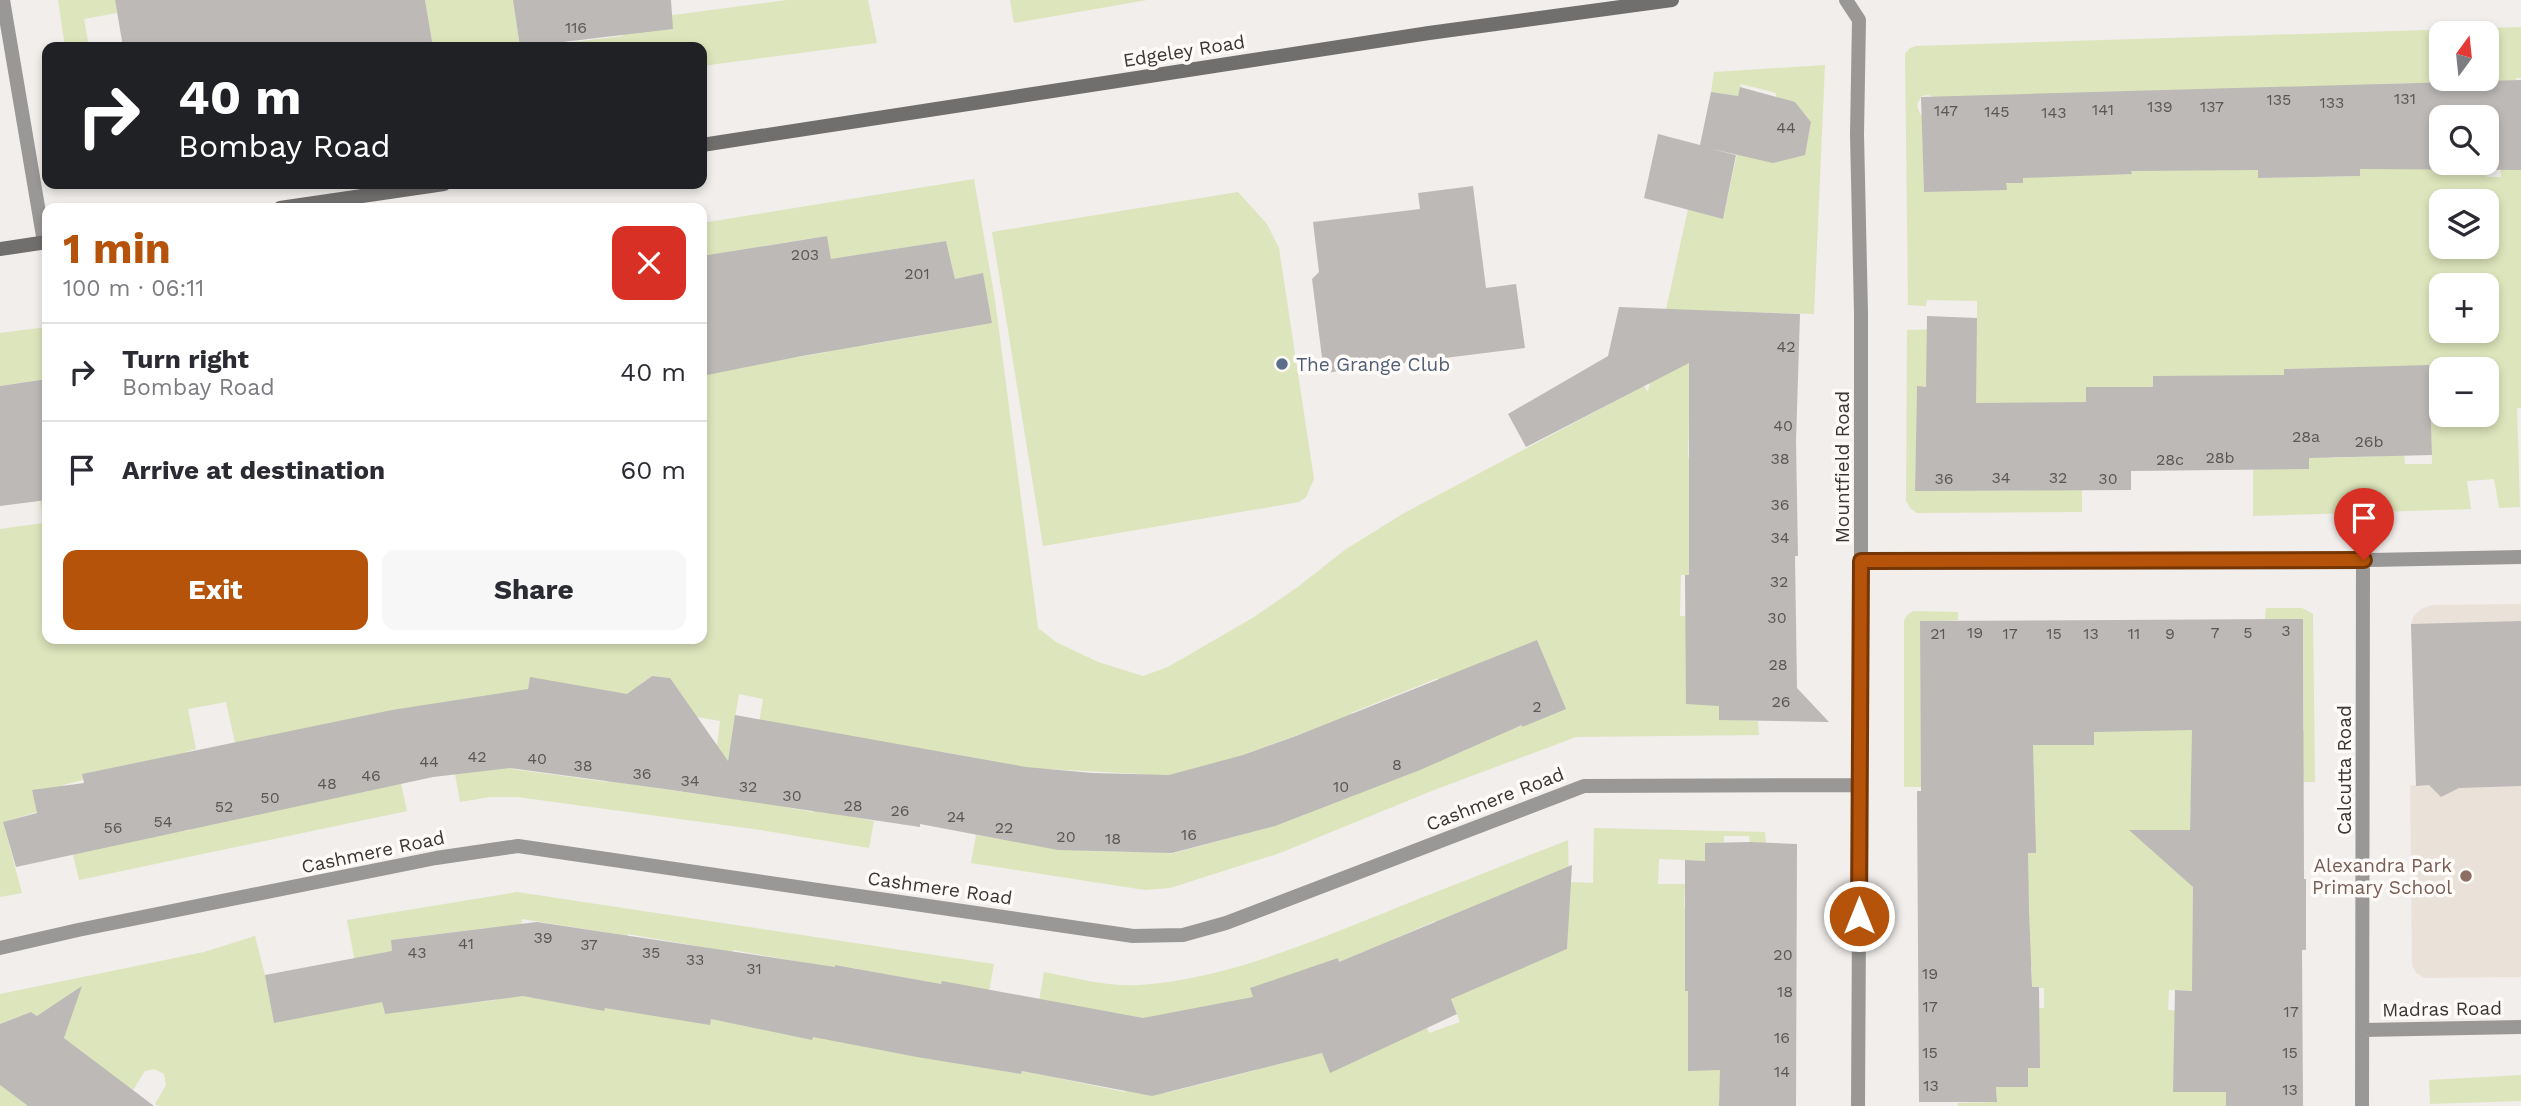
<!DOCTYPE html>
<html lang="en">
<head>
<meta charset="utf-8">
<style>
	:root { --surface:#fff; --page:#f7f7f7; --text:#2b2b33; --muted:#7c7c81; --line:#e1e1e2; --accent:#b45309 }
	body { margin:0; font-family:"Work Sans",sans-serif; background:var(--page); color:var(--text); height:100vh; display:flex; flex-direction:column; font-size:26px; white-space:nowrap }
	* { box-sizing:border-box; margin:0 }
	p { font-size:23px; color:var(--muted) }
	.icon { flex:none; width:38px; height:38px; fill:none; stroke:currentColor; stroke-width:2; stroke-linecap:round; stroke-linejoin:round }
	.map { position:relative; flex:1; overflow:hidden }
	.details { position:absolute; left:42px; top:203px; width:665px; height:441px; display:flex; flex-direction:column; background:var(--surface); border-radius:14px; box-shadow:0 4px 10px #0003 }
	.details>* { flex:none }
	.top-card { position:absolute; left:42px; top:42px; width:665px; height:147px; border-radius:14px; box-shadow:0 4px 10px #0003; background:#202124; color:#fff; overflow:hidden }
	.needle { width:46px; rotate:15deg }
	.fabs { position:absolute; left:2429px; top:21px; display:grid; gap:14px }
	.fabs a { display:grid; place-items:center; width:70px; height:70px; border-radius:14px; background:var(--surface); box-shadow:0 4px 10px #0003; font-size:35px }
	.pin { position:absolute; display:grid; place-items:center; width:60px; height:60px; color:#fff; margin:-72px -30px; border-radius:50% 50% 50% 0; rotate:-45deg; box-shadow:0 0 7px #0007 }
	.pin .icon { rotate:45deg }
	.me { position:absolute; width:77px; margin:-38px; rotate:0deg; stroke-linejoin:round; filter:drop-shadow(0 0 5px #0008) }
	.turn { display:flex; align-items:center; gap:24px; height:147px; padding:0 21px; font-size:32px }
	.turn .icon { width:91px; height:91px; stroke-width:2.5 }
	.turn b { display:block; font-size:49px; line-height:60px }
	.round { display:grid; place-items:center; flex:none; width:74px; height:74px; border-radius:14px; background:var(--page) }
	.head { display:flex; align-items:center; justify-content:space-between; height:119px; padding:0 21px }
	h1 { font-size:42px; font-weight:700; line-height:52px; color:var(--accent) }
	.button { display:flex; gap:14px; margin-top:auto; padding:14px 21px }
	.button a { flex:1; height:80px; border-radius:14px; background:var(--accent); color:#fff; font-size:28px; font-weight:700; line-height:80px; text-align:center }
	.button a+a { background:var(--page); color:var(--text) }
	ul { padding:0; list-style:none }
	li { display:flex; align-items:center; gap:21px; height:98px; padding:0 21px; border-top:2px solid var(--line) }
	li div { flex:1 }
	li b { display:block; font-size:26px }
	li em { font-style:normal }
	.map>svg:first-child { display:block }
	.built { fill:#eae2d9 }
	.green { fill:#dde5bc; fill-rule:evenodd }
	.building { fill:#bcb9b7; fill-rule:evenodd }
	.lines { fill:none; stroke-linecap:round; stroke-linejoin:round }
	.minor { stroke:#9a9897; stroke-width:14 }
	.secondary { stroke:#716f6e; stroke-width:14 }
	.route-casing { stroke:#753606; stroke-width:18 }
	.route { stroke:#b45309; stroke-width:12 }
	.service-dot { fill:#5c6f8a; stroke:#fefbf9; stroke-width:2.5 }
	.education-dot { fill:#8d6e63; stroke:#fefbf9; stroke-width:2.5 }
	.labels { text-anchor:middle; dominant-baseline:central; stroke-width:7; stroke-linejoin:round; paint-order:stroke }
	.number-label { font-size:16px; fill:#5a5857 }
	.street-label { font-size:19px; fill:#393837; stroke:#fefbf9 }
	.service-label { font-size:19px; fill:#4e5e75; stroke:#fefbf9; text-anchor:start }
	.education-label { font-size:19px; fill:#785e54; stroke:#fefbf9; text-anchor:end }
</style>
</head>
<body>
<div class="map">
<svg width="2521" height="1106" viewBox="0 0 2521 1106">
	<rect width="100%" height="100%" fill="#f1eeeb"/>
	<path class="built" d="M 2521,604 L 2521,977 L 2425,978 L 2416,973 L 2412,965 L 2410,786 L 2416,785 L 2411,624 L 2413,617 L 2421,609 L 2432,605 Z"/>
	<path class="green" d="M 58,0 L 115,0 L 117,13 L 84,19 L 89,47 L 65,47 Z
		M 425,0 L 513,0 L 520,47 L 433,47 Z
		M 648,0 L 666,16 L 787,0 L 868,0 L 877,43 L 702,66 L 702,47 L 531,47 L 623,36 L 620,19 Z
		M 1010,0 L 1147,0 L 1014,23 Z
		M 2521,27 L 2521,78 L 2516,78 L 2521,167 L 2521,408 L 2517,408 L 2520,507 L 2499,508 L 2494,479 L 2467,481 L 2471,509 L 2253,516 L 2253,438 L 2245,376 L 2154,376 L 2153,438 L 2086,413 L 2082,402 L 2058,403 L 2082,490 L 2082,512 L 1917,513 L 1911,509 L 1906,501 L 1907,330 L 1977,328 L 1977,301 L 1927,300 L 1926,306 L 1908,305 L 1905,54 L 1910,48 L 1916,46 ZM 2441,33 L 2487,33 L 2487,79 L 2441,79 ZM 2496,81 L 2501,177 L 2487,177 L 2486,163 L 2440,164 L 2412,169 L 2379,169 L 2376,84 ZM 2354,86 L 2360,176 L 2258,178 L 2254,88 ZM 2127,92 L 2131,174 L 2083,175 ZM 1928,95 L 1935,98 L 2023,182 L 2006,183 L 2006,190 L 1924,191 L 1922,116 C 1916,108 1916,104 1922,96 ZM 2441,201 L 2487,201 L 2487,247 L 2441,247 ZM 2441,285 L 2487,285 L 2487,331 L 2441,331 ZM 2429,366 L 2432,464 L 2405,464 L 2404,446 L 2384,456 L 2331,458 L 2309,448 L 2309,468 L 2286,469 L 2284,369 ZM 2441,369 L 2487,369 L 2487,415 L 2441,415 ZM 1917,387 L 1953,387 L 2026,451 L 2025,491 L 1915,490 Z
		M 1825,65 L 1814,314 L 1714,311 L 1689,419 L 1688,457 L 1720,458 L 1719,575 L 1681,575 L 1680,616 L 1719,618 L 1719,719 L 1758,721 L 1759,735 L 1576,737 L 1434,790 L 1280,853 L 1170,888 L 1145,890 L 971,863 L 976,835 L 1024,843 L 988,761 L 943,752 L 935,796 L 925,793 L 931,750 L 886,743 L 827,812 L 874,821 L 869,848 L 761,830 L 517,797 L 490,797 L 460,802 L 455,774 L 396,760 L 407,811 L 79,880 L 57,787 L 32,791 L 37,812 L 3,822 L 22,893 L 0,897 L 0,529 L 43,523 L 40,501 L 47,500 L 47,639 L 702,639 L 702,389 L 705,388 L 702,372 L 702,223 L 974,179 L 995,300 L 1038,628 L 1056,642 L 1098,662 L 1143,676 L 1168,667 L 1254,617 L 1299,586 L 1346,549 L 1406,512 L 1644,386 L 1648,392 L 1688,209 L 1723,219 L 1737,154 L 1805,154 L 1811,122 L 1805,114 L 1793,111 L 1794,102 L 1776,97 L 1776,93 L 1741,84 L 1738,96 L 1711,92 L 1714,72 ZM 827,236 L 833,271 L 821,313 L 828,352 L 774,361 L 732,251 ZM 946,241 L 955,279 L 983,274 L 992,323 L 868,345 L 902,248 ZM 1537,640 L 1565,709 L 1476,743 ZM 652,676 L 670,678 L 673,713 L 720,721 L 711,796 L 617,782 L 639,709 L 642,683 ZM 530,678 L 613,743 L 607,782 L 512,769 L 523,699 L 526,698 ZM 1438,678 L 1467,749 L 1379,785 L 1351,713 ZM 739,694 L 763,699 L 759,723 L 824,735 L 813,812 L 722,796 ZM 226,702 L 235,743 L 202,826 L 186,752 L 196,749 L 188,709 ZM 1342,719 L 1268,798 L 1251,752 ZM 175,755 L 190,830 L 144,838 L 74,830 L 63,785 L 83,780 L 83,774 ZM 1241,756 L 1263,829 L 1170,854 L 1151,781 ZM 1048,769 L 1141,774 L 1139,852 L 1088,851 L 1042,846 Z
		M 1238,192 L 1267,224 L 1279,248 L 1314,479 L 1306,497 L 1299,502 L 1043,546 L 992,232 Z
		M 47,327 L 47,382 L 46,379 L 0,386 L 0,333 Z
		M 2266,608 L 2302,608 L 2313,614 L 2315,782 L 2267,782 L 2222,805 L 2190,806 L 2190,830 L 2164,830 L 2205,870 L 2194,991 L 2169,990 L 2168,1010 L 2227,1013 L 2174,1069 L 2173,1092 L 2226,1092 L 2226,1106 L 1958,1106 L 1958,1103 L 1997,1102 L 1996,1087 L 2027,1087 L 2028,1068 L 2040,1068 L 1995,1009 L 2044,1008 L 2044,988 L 2032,987 L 2032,967 L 1998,968 L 1958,787 L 1904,787 L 1904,621 L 1907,615 L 1913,611 L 1958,612 L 1958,620 L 1920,622 L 1921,730 L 2094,700 L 2132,730 L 2173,730 L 2173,699 L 2278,731 L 2304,730 L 2303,620 L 2265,620 Z
		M 1594,828 L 1765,832 L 1766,844 L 1750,843 L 1749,836 L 1724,836 L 1724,842 L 1718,843 L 1705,861 L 1659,859 L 1658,884 L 1685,884 L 1684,908 L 1716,908 L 1685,947 L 1685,991 L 1717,991 L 1721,1070 L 1757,1095 L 1719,1095 L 1719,1106 L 159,1106 L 155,1104 L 166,1085 L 164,1074 L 154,1069 L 145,1071 L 133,1090 L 115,1078 L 79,1106 L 106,1070 L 64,1038 L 66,1030 L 44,1012 L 37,1016 L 31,1012 L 0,1024 L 0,994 L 204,952 L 255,936 L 265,975 L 362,1000 L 347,920 L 517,892 L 994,964 L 989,991 L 942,982 L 935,1019 L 976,1066 L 1021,1074 L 1028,1036 L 1033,1036 L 1044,972 C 1075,978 1108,987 1140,985 C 1225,979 1306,944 1384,913 C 1446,888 1507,864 1568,840 L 1569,882 L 1593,883 ZM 1490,900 L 1569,902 L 1567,949 L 1476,987 L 1448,917 ZM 522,919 L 616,934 L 604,1011 L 511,993 ZM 1435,921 L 1464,991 L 1451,998 L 1460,1022 L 1429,1033 L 1392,940 ZM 487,928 L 497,1000 L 384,1013 L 378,976 L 395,973 L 391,940 ZM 628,934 L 720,950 L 621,974 ZM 733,950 L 823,966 L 721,1021 ZM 1338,959 L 1366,1030 L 1277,1065 L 1263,1027 ZM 836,965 L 928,982 L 824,1039 ZM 1149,1017 L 1247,1031 L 1257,1070 L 1166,1093 ZM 1130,1055 L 1125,1092 L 1033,1073 Z
		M 2521,1075 L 2521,1101 L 2430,1104 L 2429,1080 Z
		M 0,1085 L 28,1106 L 0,1106 Z"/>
	<path class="building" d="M 115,0 L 425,0 L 433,47 L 123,47 Z
		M 513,0 L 671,0 L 673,29 L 520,47 Z
		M 2521,80 L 2521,170 L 2360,169 L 2360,176 L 2258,178 L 2258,170 L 2131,171 L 2132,174 L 2023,178 L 2023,183 L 2006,183 L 2007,190 L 1924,192 L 1921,97 ZM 2441,117 L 2487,117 L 2487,163 L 2441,163 Z
		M 1740,87 L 1795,102 L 1811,122 L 1805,155 L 1773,163 L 1708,148 L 1736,155 L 1723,219 L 1644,198 L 1658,134 L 1700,145 L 1711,92 L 1738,96 Z
		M 1473,186 L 1486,288 L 1516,284 L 1525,348 L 1324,373 L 1312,279 L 1319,272 L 1313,222 L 1420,209 L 1418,193 Z
		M 827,236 L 831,259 L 946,241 L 955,279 L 983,273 L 992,323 L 802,356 L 702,376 L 702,256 Z
		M 1619,307 L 1800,314 L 1796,441 L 1798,556 L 1795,556 L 1797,688 L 1829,722 L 1719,720 L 1719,706 L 1686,704 L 1685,575 L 1689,575 L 1689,363 L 1526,447 L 1508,414 L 1608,356 Z
		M 1927,316 L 1977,318 L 1976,403 L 2086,402 L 2086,387 L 2153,387 L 2153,376 L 2284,375 L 2284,369 L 2429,365 L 2432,455 L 2309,458 L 2309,469 L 2131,471 L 2131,490 L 1915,491 L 1917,386 L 1926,387 Z
		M 47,379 L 47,500 L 0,506 L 0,386 Z
		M 2303,619 L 2304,879 L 2306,879 L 2306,950 L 2302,950 L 2303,1106 L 2226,1106 L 2226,1092 L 2173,1092 L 2175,990 L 2192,991 L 2193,887 L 2129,830 L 2190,830 L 2192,730 L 2094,732 L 2094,745 L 2033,745 L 2036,853 L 2028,853 L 2029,910 L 2032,987 L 2039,987 L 2040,1068 L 2028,1068 L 2028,1087 L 1996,1087 L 1997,1102 L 1919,1102 L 1917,791 L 1921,791 L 1920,621 Z
		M 2521,621 L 2521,786 L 2459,788 L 2441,797 L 2429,785 L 2416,786 L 2411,624 Z
		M 1537,640 L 1566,709 L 1522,727 L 1522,725 L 1420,770 L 1275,826 L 1172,853 L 1058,850 L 920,824 L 920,827 L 665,789 L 510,768 L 433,777 L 16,867 L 3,822 L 37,813 L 32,790 L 84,783 L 82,774 L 392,710 L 528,689 L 530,677 L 627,694 L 652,676 L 670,678 L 728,761 L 735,715 L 1026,767 L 1092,773 L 1169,775 L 1243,755 L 1296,736 Z
		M 1750,842 L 1797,844 L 1796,1106 L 1719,1106 L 1720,1070 L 1688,1071 L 1688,991 L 1685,991 L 1685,860 L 1705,861 L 1705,843 Z
		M 1572,865 L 1567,949 L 1451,999 L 1457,1014 L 1330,1073 L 1322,1053 L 1152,1096 L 1022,1071 L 1021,1074 L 917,1057 L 813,1037 L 812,1040 L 711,1019 L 710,1025 L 605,1008 L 604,1011 L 523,996 L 385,1014 L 382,1002 L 274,1023 L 265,975 L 392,951 L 391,940 L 537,922 L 835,967 L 835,965 L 941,984 L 942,981 L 1143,1018 L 1253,997 L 1250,988 L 1338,958 L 1339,962 Z
		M 82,986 L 64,1038 L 154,1106 L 28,1106 L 0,1085 L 0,1024 L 31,1012 L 37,1016 Z"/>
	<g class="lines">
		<path class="minor" d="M 3,0 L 44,242
			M 1846,0 L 1859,20 L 1857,134 L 1861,313 L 1861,561 L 1858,1106
			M 1861,561 L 2320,561 L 2521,557
			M 0,948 L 78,930 L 436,858 L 518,846 L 1133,936 L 1183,935 L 1226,923 L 1584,786 L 1859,785
			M 2363,1030 L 2521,1027
			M 2362,1106 L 2363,560"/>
		<path class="secondary" d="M 702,145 L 1429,33 L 1672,0
			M 280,208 L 444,184
			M 0,249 L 47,242"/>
	</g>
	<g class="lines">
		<g class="route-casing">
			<path id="route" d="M 1859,916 L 1861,561 L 2364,560"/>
		</g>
		<use href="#route" class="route"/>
	</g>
	<circle class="service-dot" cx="1282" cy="364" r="7"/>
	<circle class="education-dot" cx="2466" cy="876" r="7"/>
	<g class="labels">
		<g class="number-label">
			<text x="576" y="27">116</text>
			<text x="2405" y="98">131</text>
			<text x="2279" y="99">135</text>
			<text x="2332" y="102">133</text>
			<text x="2160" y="106">139</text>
			<text x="2212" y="106">137</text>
			<text x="2103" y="109">141</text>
			<text x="1946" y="110">147</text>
			<text x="1997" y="111">145</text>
			<text x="2054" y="112">143</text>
			<text x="1786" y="127">44</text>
			<text x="805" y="254">203</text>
			<text x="917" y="273">201</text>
			<text x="1786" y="346">42</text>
			<text x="1783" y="425">40</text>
			<text x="2306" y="436">28a</text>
			<text x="2369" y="441">26b</text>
			<text x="2220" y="457">28b</text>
			<text x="1780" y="458">38</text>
			<text x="2170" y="459">28c</text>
			<text x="2001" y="477">34</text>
			<text x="2058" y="477">32</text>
			<text x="1944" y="478">36</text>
			<text x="2108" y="478">30</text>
			<text x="1780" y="504">36</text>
			<text x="1780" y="537">34</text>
			<text x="1779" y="581">32</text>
			<text x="1777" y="617">30</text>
			<text x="2286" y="630">3</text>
			<text x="1975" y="632">19</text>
			<text x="2215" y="632">7</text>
			<text x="2248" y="632">5</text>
			<text x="1938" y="633">21</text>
			<text x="2010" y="633">17</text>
			<text x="2054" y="633">15</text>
			<text x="2091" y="633">13</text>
			<text x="2134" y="633">11</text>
			<text x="2170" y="633">9</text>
			<text x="1778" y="664">28</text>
			<text x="1781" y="701">26</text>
			<text x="1537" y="706">2</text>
			<text x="477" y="756">42</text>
			<text x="537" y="758">40</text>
			<text x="429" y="761">44</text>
			<text x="1397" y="764">8</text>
			<text x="583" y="765">38</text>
			<text x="642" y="773">36</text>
			<text x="371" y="775">46</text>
			<text x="690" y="780">34</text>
			<text x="327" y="783">48</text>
			<text x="748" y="786">32</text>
			<text x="1341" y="786">10</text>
			<text x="792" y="795">30</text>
			<text x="270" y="797">50</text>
			<text x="853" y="805">28</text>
			<text x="224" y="806">52</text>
			<text x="900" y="810">26</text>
			<text x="956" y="816">24</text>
			<text x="163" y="821">54</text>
			<text x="113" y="827">56</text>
			<text x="1004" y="827">22</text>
			<text x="1189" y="834">16</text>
			<text x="1066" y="836">20</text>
			<text x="1113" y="838">18</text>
			<text x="543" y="937">39</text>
			<text x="466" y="943">41</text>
			<text x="589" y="944">37</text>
			<text x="417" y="952">43</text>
			<text x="651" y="952">35</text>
			<text x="1783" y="954">20</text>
			<text x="695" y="959">33</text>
			<text x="754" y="968">31</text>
			<text x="1930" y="973">19</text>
			<text x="1785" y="991">18</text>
			<text x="1930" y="1006">17</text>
			<text x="2291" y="1011">17</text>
			<text x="1782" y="1037">16</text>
			<text x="1930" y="1052">15</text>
			<text x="2290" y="1052">15</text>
			<text x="1782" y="1071">14</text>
			<text x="1931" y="1085">13</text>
			<text x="2290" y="1089">13</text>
		</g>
		<g class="street-label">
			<text transform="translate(1184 51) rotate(-9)">Edgeley Road</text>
			<text transform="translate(1842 467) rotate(-90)">Mountfield Road</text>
			<text transform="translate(2344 770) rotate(-90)">Calcutta Road</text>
			<text transform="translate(1495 799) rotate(-21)">Cashmere Road</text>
			<text transform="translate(373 852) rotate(-12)">Cashmere Road</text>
			<text transform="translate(940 888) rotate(8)">Cashmere Road</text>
			<text transform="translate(2442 1009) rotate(-1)">Madras Road</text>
		</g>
		<g class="service-label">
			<text x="1296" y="364">The Grange Club</text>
		</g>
		<g class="education-label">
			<text x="2452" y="865">Alexandra Park<tspan x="2452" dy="22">Primary School</tspan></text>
		</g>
	</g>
</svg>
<div class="fabs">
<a><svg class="needle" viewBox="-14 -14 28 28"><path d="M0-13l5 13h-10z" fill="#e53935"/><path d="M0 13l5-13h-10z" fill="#7c7c81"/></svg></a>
<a><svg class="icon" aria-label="search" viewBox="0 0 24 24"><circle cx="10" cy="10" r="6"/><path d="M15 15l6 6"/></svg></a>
<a><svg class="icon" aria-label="layers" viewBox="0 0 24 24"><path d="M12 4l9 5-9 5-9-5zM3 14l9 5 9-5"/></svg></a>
<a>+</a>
<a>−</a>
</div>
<div class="pin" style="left:2364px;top:560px;background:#d93025"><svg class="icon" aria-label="arrive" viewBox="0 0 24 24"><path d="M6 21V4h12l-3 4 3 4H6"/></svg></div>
<svg class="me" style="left:1859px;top:916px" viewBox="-20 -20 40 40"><circle r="17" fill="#b45309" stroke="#fff" stroke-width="3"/><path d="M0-11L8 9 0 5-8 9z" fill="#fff"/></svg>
<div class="top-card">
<div class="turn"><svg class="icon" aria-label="right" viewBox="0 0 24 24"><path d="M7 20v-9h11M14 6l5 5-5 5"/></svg><div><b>40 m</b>Bombay Road</div></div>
</div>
<section class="details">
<div class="head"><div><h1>1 min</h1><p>100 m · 06:11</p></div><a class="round" style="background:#d93025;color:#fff"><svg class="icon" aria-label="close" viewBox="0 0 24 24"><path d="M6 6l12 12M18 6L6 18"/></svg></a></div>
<ul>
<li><svg class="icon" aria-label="right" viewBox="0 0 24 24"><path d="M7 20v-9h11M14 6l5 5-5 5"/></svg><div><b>Turn right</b><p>Bombay Road</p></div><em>40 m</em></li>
<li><svg class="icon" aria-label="arrive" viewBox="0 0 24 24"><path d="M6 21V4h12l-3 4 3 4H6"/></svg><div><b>Arrive at destination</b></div><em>60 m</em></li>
</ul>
<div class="button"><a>Exit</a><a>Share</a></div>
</section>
</div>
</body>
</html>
